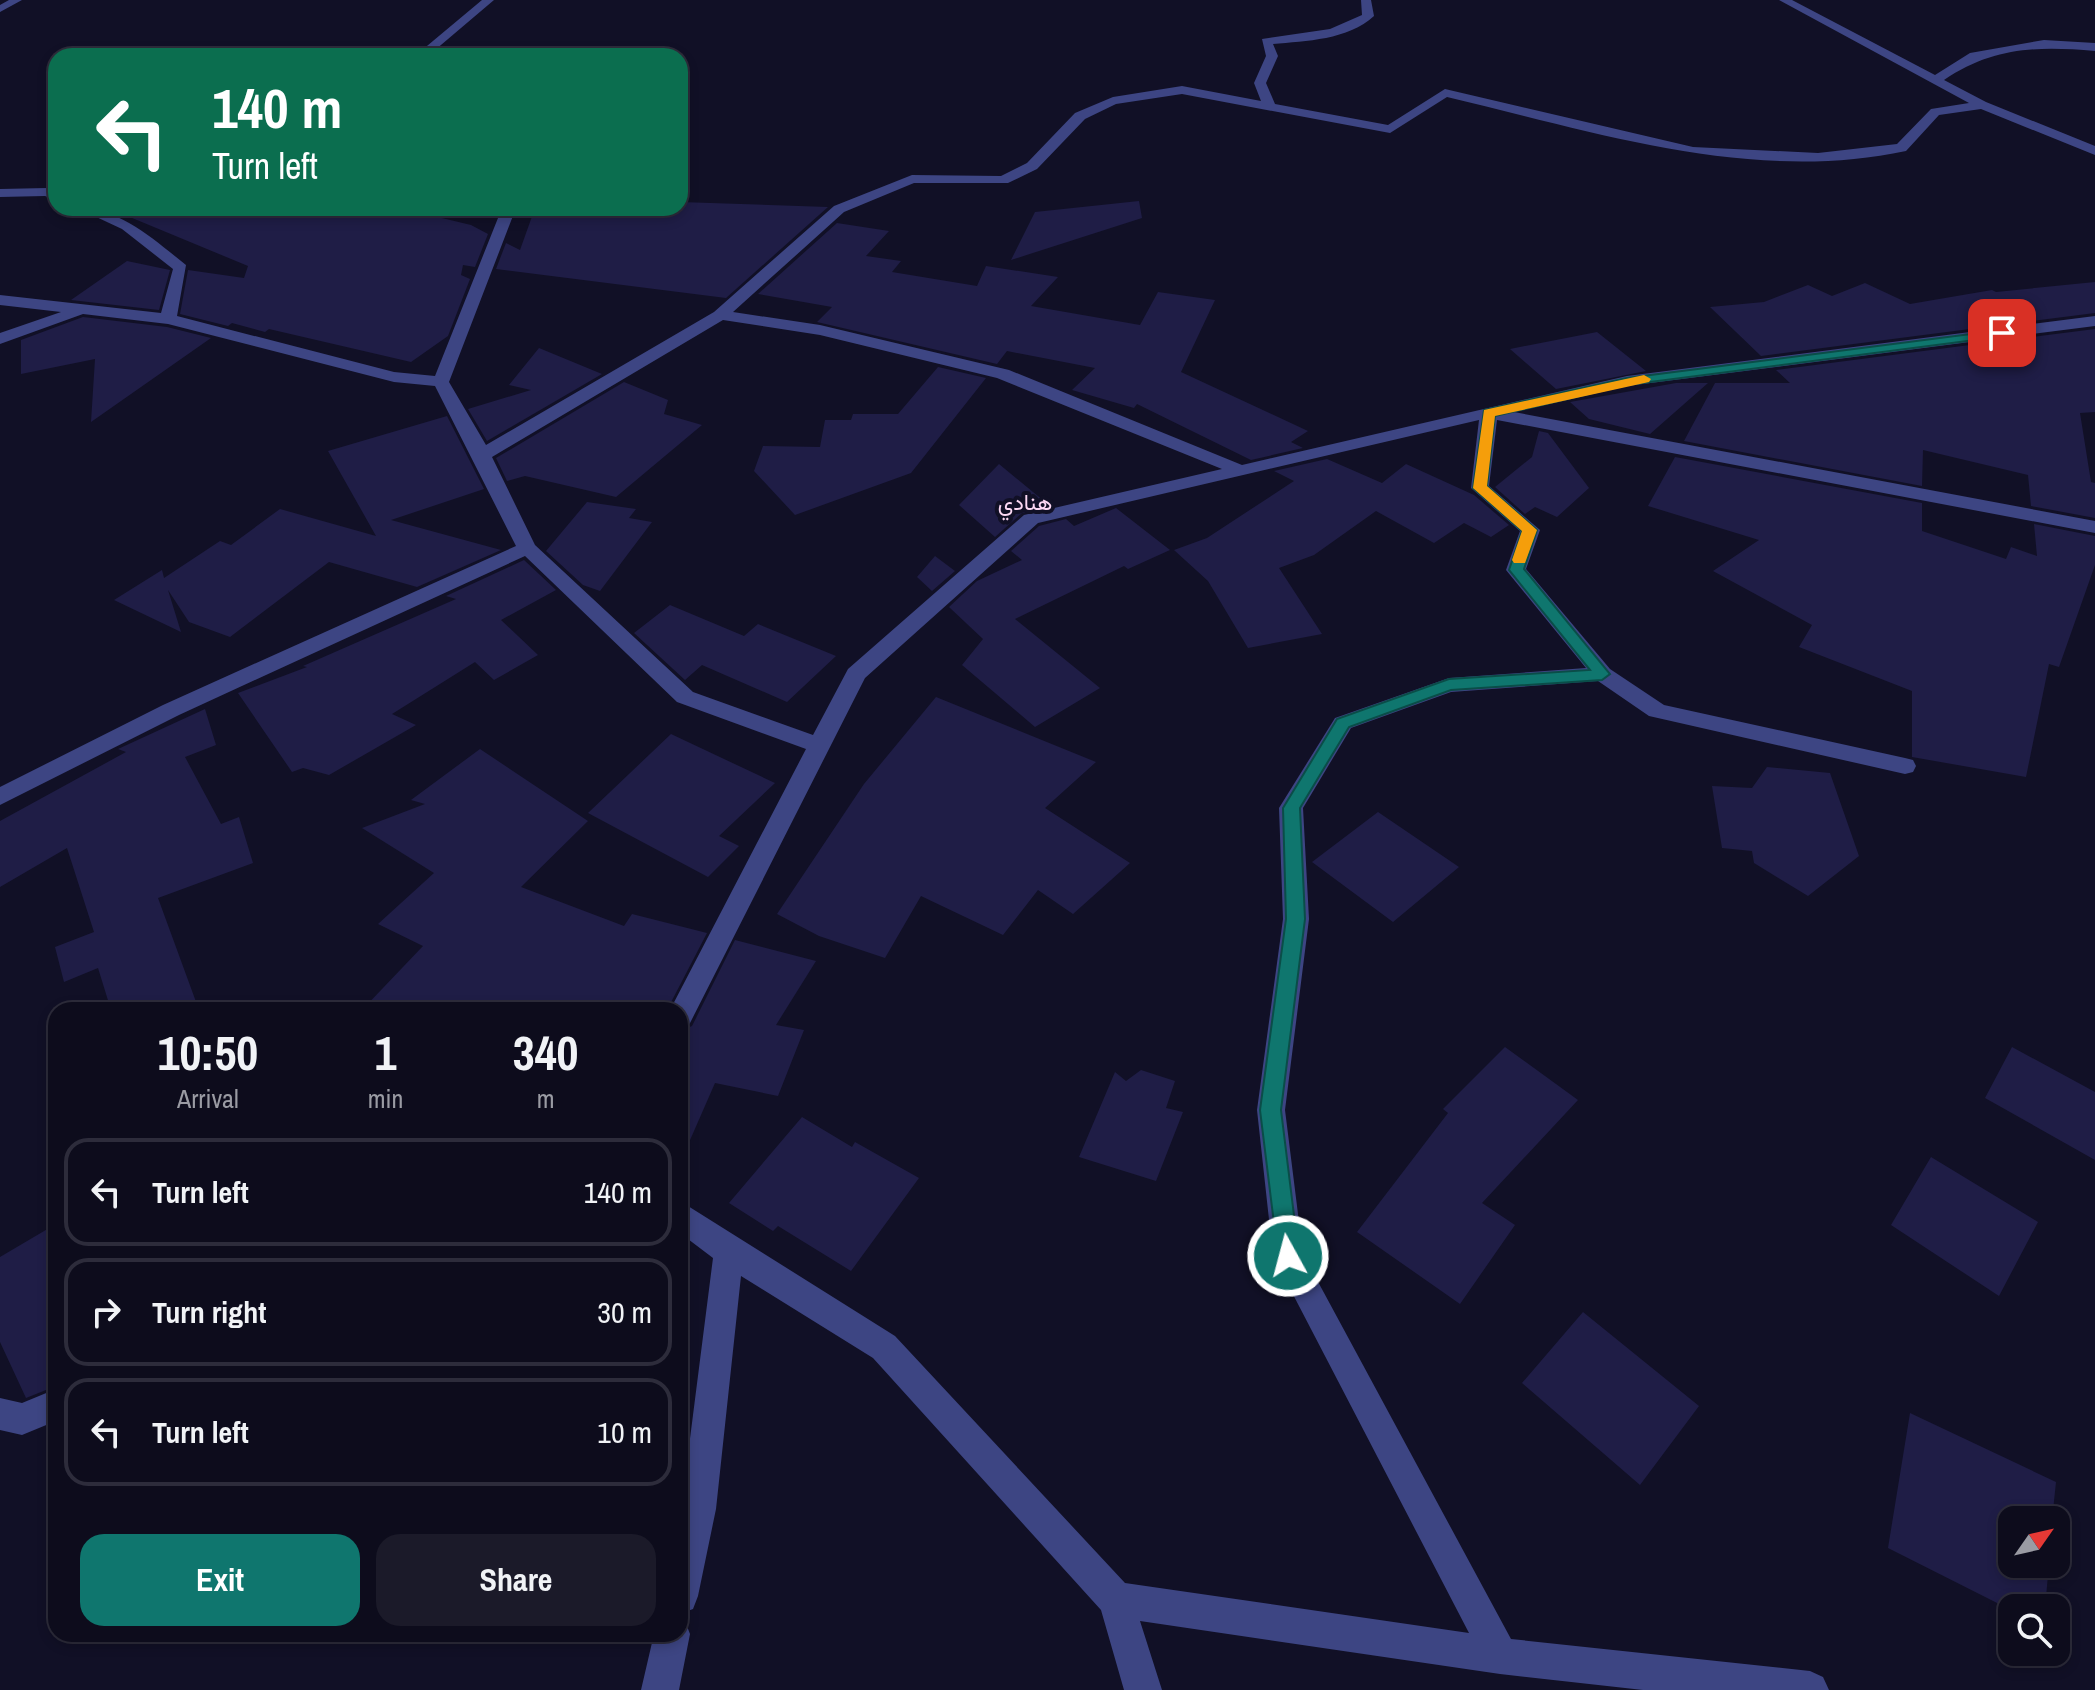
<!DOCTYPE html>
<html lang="en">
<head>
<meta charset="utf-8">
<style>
	:root { --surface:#0d0c1c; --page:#1b1a29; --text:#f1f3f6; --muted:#9a9ba3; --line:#2d2c3b; --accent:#0f766e }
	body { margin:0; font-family:"Archivo Narrow",Vazirmatn,sans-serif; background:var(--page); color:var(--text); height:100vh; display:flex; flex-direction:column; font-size:30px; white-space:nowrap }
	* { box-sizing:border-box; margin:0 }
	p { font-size:26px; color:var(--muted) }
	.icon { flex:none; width:44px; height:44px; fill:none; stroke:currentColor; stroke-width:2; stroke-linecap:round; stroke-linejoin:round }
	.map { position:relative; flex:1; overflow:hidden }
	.drawer { position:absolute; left:48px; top:1002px; width:640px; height:640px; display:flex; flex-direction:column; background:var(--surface); border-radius:24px; box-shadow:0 4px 12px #0003,0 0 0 2px var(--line) }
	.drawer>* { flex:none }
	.banner { position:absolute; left:48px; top:48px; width:640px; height:168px; border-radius:24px; box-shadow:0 4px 12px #0003,0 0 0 2px var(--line); background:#0b6e4f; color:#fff; overflow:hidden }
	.needle { width:52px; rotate:56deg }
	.tools { position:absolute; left:1998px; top:1506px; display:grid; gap:16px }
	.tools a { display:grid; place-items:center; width:72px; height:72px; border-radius:16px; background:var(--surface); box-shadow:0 4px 12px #0003,0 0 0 2px var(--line); font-size:40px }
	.pin { position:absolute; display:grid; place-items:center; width:68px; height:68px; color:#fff; margin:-34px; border-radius:16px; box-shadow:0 4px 12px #0006 }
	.me { position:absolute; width:88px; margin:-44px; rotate:353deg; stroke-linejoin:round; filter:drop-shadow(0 0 6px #0008) }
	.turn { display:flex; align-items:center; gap:28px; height:168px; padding:0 32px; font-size:36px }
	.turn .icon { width:104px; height:104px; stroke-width:2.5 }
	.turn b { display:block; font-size:56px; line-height:68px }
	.eta { display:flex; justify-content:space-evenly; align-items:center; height:136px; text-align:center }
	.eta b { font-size:48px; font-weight:700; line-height:56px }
	.primary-button { display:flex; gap:16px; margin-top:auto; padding:16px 32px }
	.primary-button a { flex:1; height:92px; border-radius:24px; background:var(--accent); color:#fff; font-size:32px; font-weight:700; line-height:92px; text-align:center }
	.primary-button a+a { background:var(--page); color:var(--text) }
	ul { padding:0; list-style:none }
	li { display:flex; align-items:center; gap:24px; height:108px; margin:0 16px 12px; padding:0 16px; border:4px solid var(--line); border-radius:24px }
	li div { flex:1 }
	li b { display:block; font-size:30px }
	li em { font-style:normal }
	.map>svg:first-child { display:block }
	.building { fill:#1f1d46 }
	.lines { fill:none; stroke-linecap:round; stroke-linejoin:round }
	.minor { fill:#3d4583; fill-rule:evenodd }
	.route { fill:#0f766e; stroke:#0a4d48; stroke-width:2 }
	.slow { fill:#f59e0b }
	.labels { text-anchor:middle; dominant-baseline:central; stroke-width:8; stroke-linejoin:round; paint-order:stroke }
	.far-quarter-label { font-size:22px; fill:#fdd9f5; stroke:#111026 }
</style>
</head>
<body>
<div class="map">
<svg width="2095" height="1690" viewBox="0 0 2095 1690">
	<rect width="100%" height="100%" fill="#111026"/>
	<path class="building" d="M 1139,201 L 1142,218 L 1011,260 L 1035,212 Z
		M 680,202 L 828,207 L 726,298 L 496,269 L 506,243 L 520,250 L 535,208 L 680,208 Z
		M 108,208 L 400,208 L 471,225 L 488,234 L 475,267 L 463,265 L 461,275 L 470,279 L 448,336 L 411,362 L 269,329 L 265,332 L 232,323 L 228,326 L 180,314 L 188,270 L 244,278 L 248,266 Z
		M 837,223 L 889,231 L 866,256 L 901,261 L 892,272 L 977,286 L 986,266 L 1058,277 L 1031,306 L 1140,325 L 1158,292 L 1215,300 L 1181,372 L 1308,431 L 1291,442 L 1303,448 L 1251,460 L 1137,404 L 1134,408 L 1072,390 L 1095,368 L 1007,351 L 997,364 L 817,322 L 832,307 L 758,294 Z
		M 127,261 L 170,270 L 159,310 L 71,300 Z
		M 2095,282 L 2095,313 L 1761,356 L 1710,307 L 1764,302 L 1808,285 L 1832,296 L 1865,283 L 1910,304 L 1992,290 L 1996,292 Z
		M 83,317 L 167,327 L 211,338 L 91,422 L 95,359 L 21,374 L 21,340 Z
		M 2095,329 L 2095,412 L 2080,413 L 2091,482 L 2095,483 L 2095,518 L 2031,506 L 2028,475 L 1923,450 L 1922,486 L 1684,441 L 1715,383 L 1790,383 L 1776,370 Z
		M 1597,332 L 1646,371 L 1556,389 L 1510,349 Z
		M 539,348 L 602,374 L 487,441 L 468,409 L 531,390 L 509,385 Z
		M 938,367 L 986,378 L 911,473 L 795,515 L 754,471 L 763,446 L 820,447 L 825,420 L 851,420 L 853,414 L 898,414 Z
		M 624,382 L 668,400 L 664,414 L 702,425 L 616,497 L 525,476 L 507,481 L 496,458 Z
		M 1676,383 L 1708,383 L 1650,434 L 1589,419 L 1570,402 Z
		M 447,416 L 484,489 L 391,520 L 501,550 L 417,587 L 329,562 L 230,637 L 189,622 L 168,590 L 181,632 L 114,600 L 162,570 L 164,578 L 220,541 L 231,545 L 280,509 L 376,536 L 328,451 Z
		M 1539,431 L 1548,433 L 1589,488 L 1557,517 L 1535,507 L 1525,514 L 1495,487 L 1532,457 Z
		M 1675,457 L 1922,503 L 1922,531 L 2006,559 L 2011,547 L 2037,556 L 2034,524 L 2095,536 L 2095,565 L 2059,667 L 2049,664 L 2026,777 L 1912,757 L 1912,691 L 1799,647 L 1812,625 L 1713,571 L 1759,540 L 1648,506 Z
		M 1327,459 L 1382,483 L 1406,464 L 1474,495 L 1509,525 L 1491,537 L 1464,523 L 1434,543 L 1376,511 L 1314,555 L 1279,568 L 1322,634 L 1248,648 L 1208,581 L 1174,550 L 1207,538 L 1294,481 L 1274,471 Z
		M 999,464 L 1050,506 L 1022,513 L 995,537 L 959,505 Z
		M 587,502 L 636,509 L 629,518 L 652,522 L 600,591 L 583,585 L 546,551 Z
		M 1116,508 L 1170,550 L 1128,569 L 1124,566 L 1015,619 L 1100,688 L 1035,727 L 962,665 L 983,639 L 949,607 L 977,581 L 1022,560 L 1011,551 L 1039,526 L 1066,519 L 1074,526 Z
		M 935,556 L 955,571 L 932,591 L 917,577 Z
		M 524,560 L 556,590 L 501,620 L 538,655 L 494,680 L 475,662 L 392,714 L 416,725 L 329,775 L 303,768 L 292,772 L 238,693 L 307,667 L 303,666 L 456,599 L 446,596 Z
		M 670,605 L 744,636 L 758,624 L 836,656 L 787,702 L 702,665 L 685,680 L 634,633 Z
		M 936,697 L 1096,762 L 1045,808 L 1130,863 L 1073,914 L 1038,890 L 1003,935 L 921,896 L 885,958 L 819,936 L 777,914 L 864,784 Z
		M 205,709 L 216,745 L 185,757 L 221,824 L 239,817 L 253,863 L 158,898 L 199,1010 L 111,1010 L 98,968 L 64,982 L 55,947 L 94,932 L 67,848 L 0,887 L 0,821 L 126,752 L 118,749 Z
		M 671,734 L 775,783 L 719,836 L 739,846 L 708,877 L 588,813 Z
		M 480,749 L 588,821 L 521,887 L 624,926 L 632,914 L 707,933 L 667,1010 L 362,1010 L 423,946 L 378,924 L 434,873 L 362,828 L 425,804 L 411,800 Z
		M 1767,767 L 1830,773 L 1859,856 L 1808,896 L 1754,863 L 1752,851 L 1722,848 L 1712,786 L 1752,788 Z
		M 1378,812 L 1459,867 L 1393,922 L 1312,862 Z
		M 735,940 L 816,961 L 776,1025 L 804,1030 L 778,1096 L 715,1083 L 680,1163 L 680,1031 L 692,1026 Z
		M 1505,1047 L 1578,1100 L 1482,1203 L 1515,1225 L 1460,1304 L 1357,1232 L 1448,1113 L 1443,1109 Z
		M 2012,1047 L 2095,1092 L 2095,1160 L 1985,1098 Z
		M 1141,1070 L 1175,1081 L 1166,1108 L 1183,1112 L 1156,1181 L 1079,1157 L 1115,1072 L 1126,1081 Z
		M 802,1117 L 852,1147 L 855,1142 L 919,1178 L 851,1271 L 778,1226 L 773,1231 L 729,1203 Z
		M 1931,1157 L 2038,1222 L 1999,1296 L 1891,1225 Z
		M 56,1224 L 56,1386 L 26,1398 L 0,1342 L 0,1257 Z
		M 1583,1312 L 1699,1406 L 1640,1485 L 1522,1383 Z
		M 1910,1413 L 2056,1482 L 2052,1520 L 2012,1520 L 2012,1564 L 2049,1564 L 2045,1608 L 2007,1608 L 1888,1548 Z"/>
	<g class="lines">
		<path class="minor" d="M 9,0 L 22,0 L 0,12 L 0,5 Z
			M 482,0 L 494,0 L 428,56 L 415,56 Z
			M 1361,0 L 1371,0 L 1374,16 C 1348,40 1306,41 1273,44 L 1278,56 L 1266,83 L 1275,104 L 1388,125 L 1445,89 L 1693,147 L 1818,153 L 1897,144 L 1931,109 L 1969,103 L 1779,0 L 1792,0 L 1935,75 L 1970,53 L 2044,40 L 2095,43 L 2095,51 C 2037,46 1993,47 1944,80 L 1986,102 L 2095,146 L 2095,155 L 1981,109 L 1939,115 L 1906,151 C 1752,184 1595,132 1447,97 L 1390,133 L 1182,94 L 1116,104 L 1085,119 L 1037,169 L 1008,183 L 914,183 L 844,212 L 733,312 L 820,325 L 1009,370 L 1242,465 L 1627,376 L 2095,316 L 2095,326 L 1627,386 L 1514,412 L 2095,521 L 2095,533 L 1497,420 L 1489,486 L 1540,530 L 1526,569 L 1610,669 L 1664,705 L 1905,758 L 1913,760 L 1916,766 L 1913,772 L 1905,774 L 1649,716 L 1598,681 L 1451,692 L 1351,728 L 1303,808 L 1309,919 L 1285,1110 L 1303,1254 L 1511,1639 L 1810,1671 L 1823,1677 L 1829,1690 L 1643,1690 L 1500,1674 L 1140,1621 L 1162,1690 L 1124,1690 L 1101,1610 L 873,1358 L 741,1276 L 716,1509 L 698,1596 L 693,1609 L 680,1614 L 680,1517 L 713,1258 L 680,1233 L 680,1201 L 895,1336 L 1125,1583 L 1469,1633 L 1273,1256 L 1257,1110 L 1283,919 L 1279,808 L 1335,718 L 1449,678 L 1586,668 L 1506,570 L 1520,531 L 1471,488 L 1479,420 L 1038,523 L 865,678 L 689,1025 L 680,1028 L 680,1010 L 670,1010 L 806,749 L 677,702 L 525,556 L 179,715 L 0,805 L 0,787 L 163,705 L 516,546 L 435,386 L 394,382 L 168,324 L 83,314 L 0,344 L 0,333 L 61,312 L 0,305 L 0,295 L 161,313 L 173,269 L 122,229 L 77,208 C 121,208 153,239 186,265 L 177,316 L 394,372 L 435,376 L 502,208 L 516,208 L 449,382 L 486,445 L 714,312 L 834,206 L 912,175 L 1001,176 L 1027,163 L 1075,113 L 1113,97 L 1182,86 L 1261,101 L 1254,83 L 1266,56 L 1262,39 L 1330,29 L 1362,15 ZM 723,320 L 820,335 L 997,378 L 1222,469 L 1024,515 L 848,669 L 813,735 L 693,692 L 535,545 L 492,457 Z
			M 47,188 L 56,191 L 56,200 L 45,196 L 0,197 L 0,189 Z
			M 56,1389 L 56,1421 L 22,1435 L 0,1430 L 0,1398 L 22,1403 Z
			M 680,1619 L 685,1621 L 690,1634 L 679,1690 L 641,1690 L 654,1634 L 680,1634 Z"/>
	</g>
	<path class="route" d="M 2002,330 L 2008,333 L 2006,336 L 1627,385 L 1495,416 L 1487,486 L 1537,530 L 1524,569 L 1610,674 L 1602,680 L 1451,690 L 1349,727 L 1300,808 L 1305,919 L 1281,1110 L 1299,1256 L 1296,1264 L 1288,1267 L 1279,1264 L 1260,1110 L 1286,919 L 1283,808 L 1337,719 L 1449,679 L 1590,670 L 1509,570 L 1522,531 L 1473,488 L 1484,410 L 1627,378 Z"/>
	<path class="slow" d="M 1644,375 L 1651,379 L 1649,382 L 1495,416 L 1487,486 L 1537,530 L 1525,563 L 1514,563 L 1512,560 L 1522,531 L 1473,488 L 1484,410 Z"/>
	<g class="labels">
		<g class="far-quarter-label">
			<text x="1025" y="502">هنادي</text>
		</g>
	</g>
</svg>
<div class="tools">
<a><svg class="needle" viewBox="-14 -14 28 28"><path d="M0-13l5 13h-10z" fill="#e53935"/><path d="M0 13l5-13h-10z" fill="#9a9ba3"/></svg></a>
<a><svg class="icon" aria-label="search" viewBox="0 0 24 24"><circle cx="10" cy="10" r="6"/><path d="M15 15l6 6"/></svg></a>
</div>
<div class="pin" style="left:2002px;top:333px;background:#d93025"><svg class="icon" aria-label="arrive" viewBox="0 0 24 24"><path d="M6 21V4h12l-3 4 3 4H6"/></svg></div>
<svg class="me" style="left:1288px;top:1256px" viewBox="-20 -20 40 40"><circle r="17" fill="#0f766e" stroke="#fff" stroke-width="3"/><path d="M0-11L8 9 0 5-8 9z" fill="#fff"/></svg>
<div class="banner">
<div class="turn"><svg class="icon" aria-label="left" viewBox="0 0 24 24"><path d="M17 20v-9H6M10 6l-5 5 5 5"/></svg><div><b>140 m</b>Turn left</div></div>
</div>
<section class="drawer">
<div class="eta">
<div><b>10:50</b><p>Arrival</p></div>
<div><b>1</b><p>min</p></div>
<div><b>340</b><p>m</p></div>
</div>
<ul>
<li><svg class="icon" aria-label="left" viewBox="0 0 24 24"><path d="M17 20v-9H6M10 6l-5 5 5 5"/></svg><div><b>Turn left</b></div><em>140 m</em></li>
<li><svg class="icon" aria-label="right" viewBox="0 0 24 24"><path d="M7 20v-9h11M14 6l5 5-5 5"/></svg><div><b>Turn right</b></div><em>30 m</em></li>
<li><svg class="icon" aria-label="left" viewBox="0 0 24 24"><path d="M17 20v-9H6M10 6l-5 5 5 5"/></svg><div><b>Turn left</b></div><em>10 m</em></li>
</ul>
<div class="primary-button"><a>Exit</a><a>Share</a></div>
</section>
</div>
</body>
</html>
